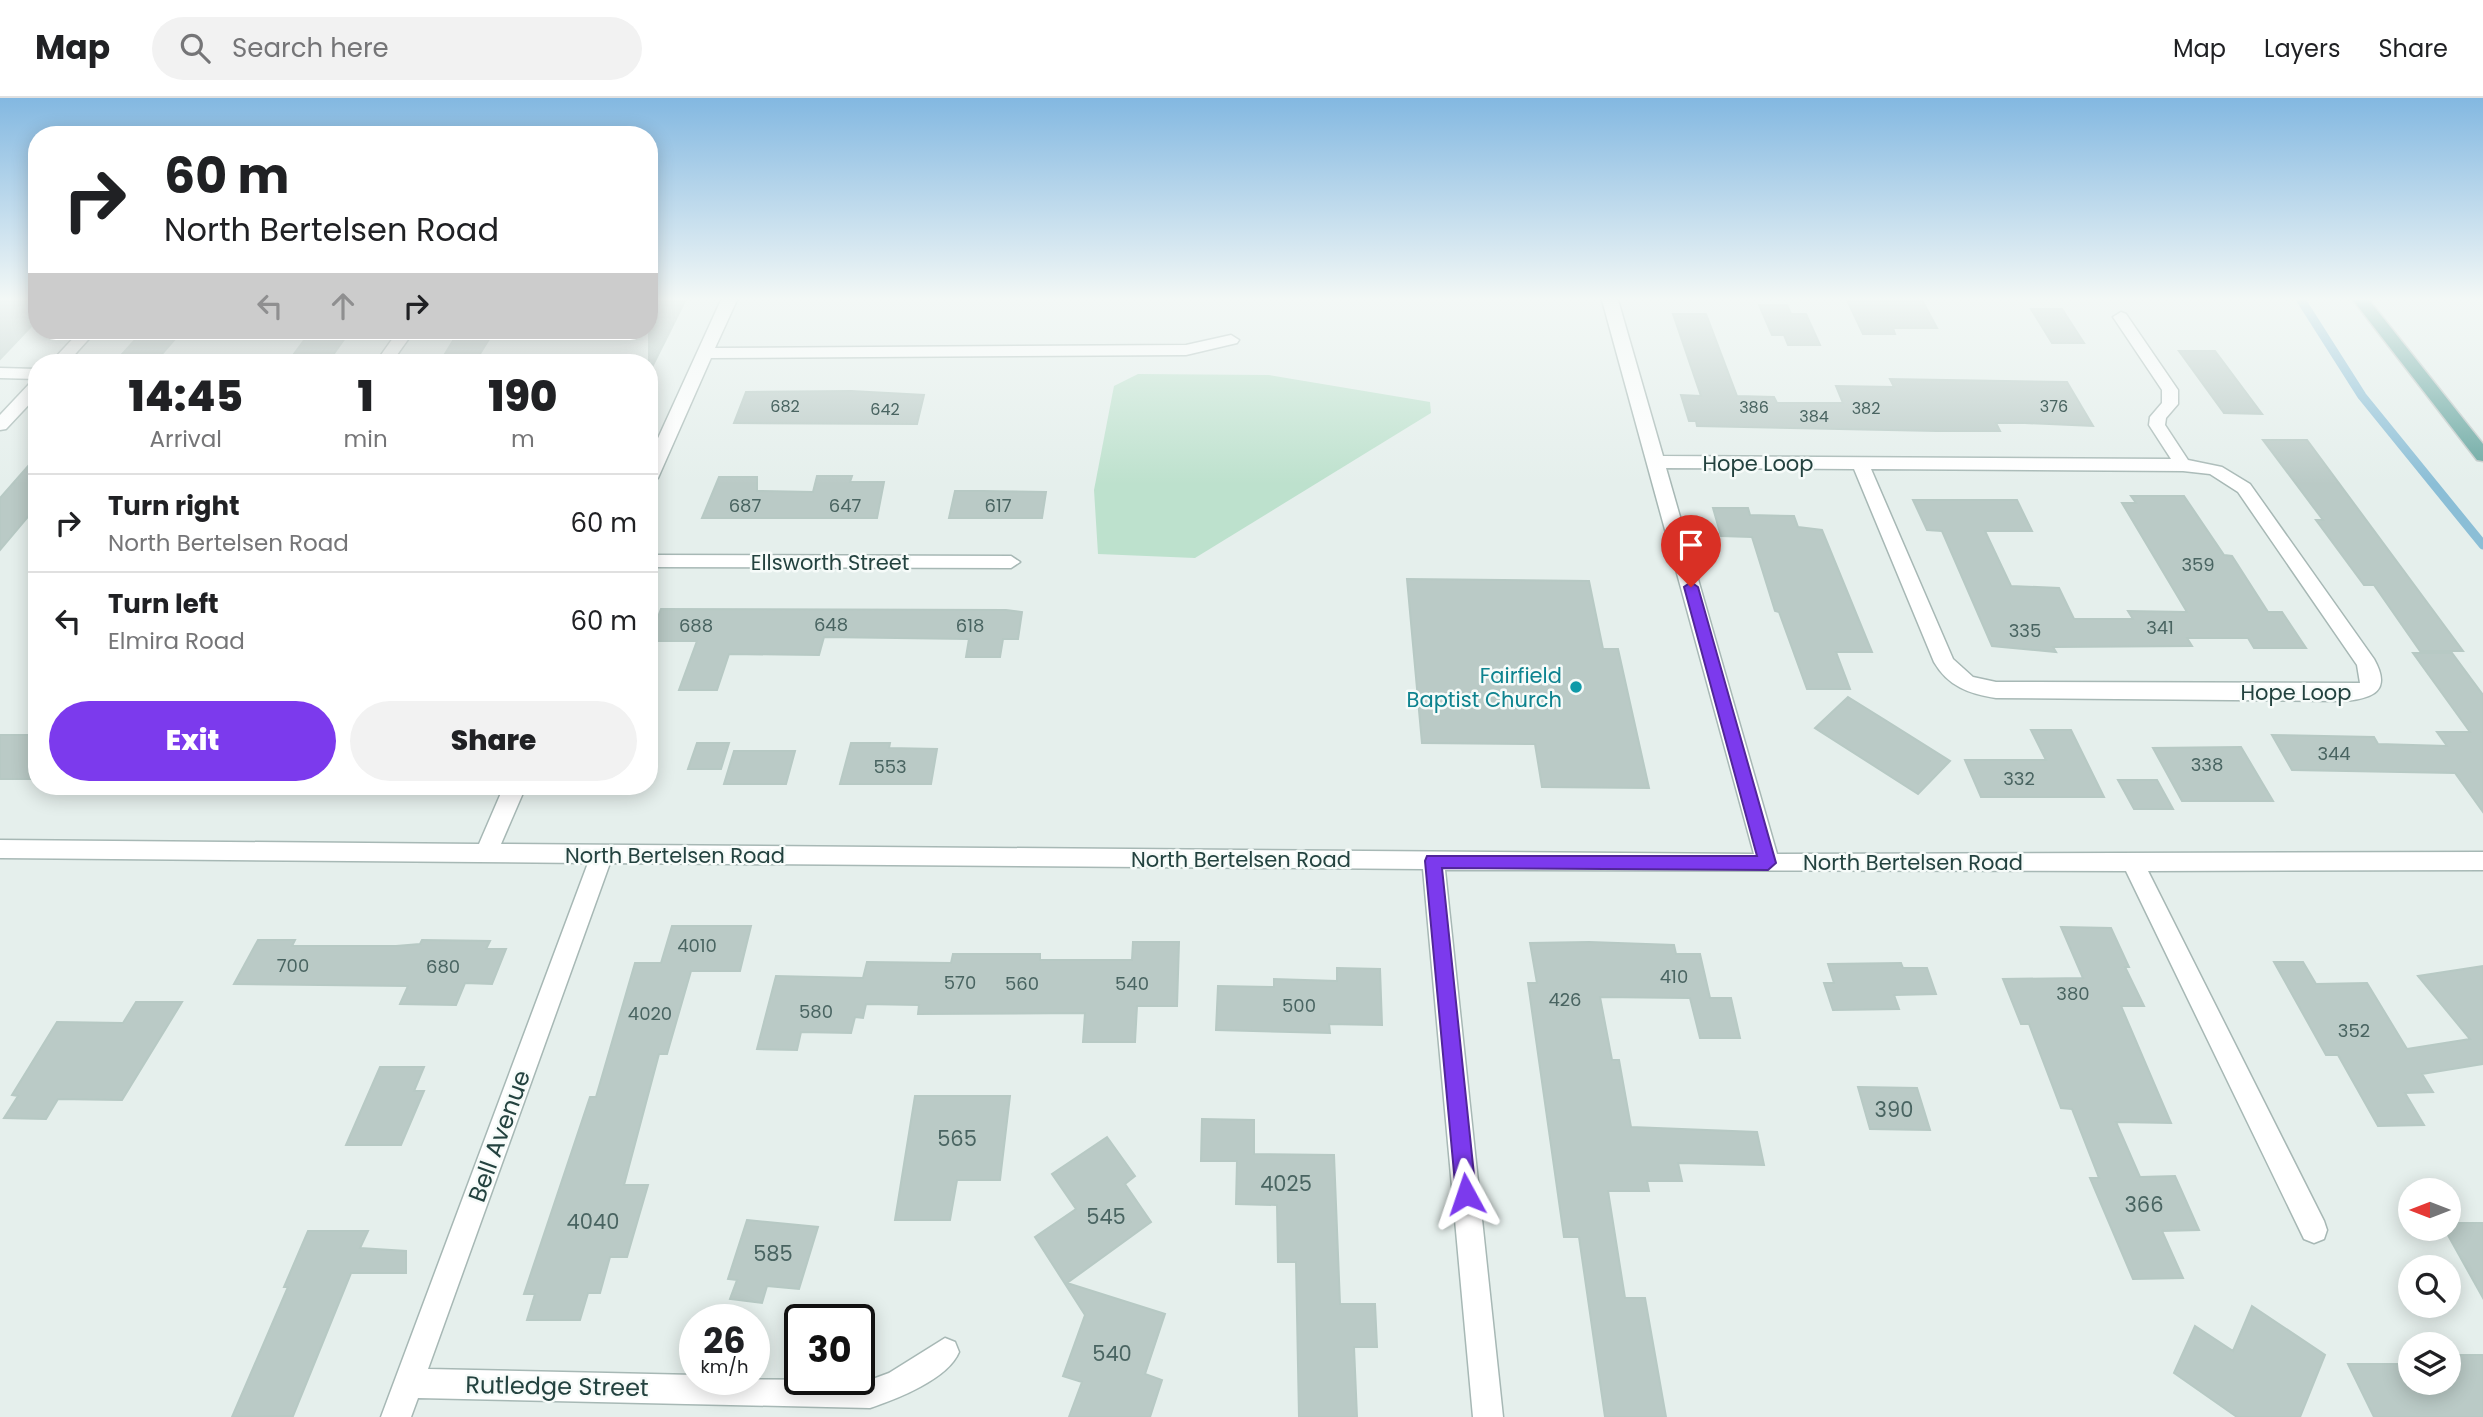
<!DOCTYPE html>
<html lang="en">
<head>
<meta charset="utf-8">
<style>
	:root { --surface:#fff; --page:#f2f2f2; --text:#202124; --muted:#757577; --line:#e0e0e0; --accent:#7c3aed }
	body { margin:0; font-family:Poppins,sans-serif; background:var(--page); color:var(--text); height:100vh; display:flex; flex-direction:column; font-size:26px; white-space:nowrap }
	* { box-sizing:border-box; margin:0 }
	p { font-size:23px; color:var(--muted) }
	.icon { flex:none; width:38px; height:38px; fill:none; stroke:currentColor; stroke-width:2; stroke-linecap:round; stroke-linejoin:round }
	.map { position:relative; flex:1; overflow:hidden }
	.sheet { position:absolute; left:28px; top:256px; width:630px; height:441px; display:flex; flex-direction:column; background:var(--surface); border-radius:28px; box-shadow:0 4px 18px #0003 }
	.sheet>* { flex:none }
	.guide { position:absolute; left:28px; top:28px; width:630px; height:214px; border-radius:28px; box-shadow:0 4px 18px #0003; background:#fff; color:var(--text); overflow:hidden }
	.needle { width:46px; rotate:270deg }
	.buttons { position:absolute; left:2398px; top:1080px; display:grid; gap:14px }
	.buttons a { display:grid; place-items:center; width:63px; height:63px; border-radius:50%; background:var(--surface); box-shadow:0 4px 18px #0003; font-size:35px }
	.speed { position:absolute; left:679px; top:1206px; display:flex; gap:14px; font-size:35px; font-weight:700; text-align:center }
	.speed>* { display:grid; place-content:center; width:91px; height:91px; border-radius:50%; background:var(--surface); box-shadow:0 4px 18px #0003; line-height:1 }
	.speed small { font-size:18px; font-weight:400 }
	.speed .limit { border:4px solid #111; border-radius:10px; background:#fff; color:#111 }
	.pin { position:absolute; display:grid; place-items:center; width:60px; height:60px; color:#fff; margin:-72px -30px; border-radius:50% 50% 50% 0; rotate:-45deg; box-shadow:0 0 7px #0007 }
	.pin .icon { rotate:45deg }
	.me { position:absolute; width:77px; margin:-38px; rotate:355deg; stroke-linejoin:round; filter:drop-shadow(0 0 5px #0008) }
	.turn { display:flex; align-items:center; gap:24px; height:147px; padding:0 21px; font-size:32px }
	.turn .icon { width:91px; height:91px; stroke-width:2.5 }
	.turn b { display:block; font-size:49px; line-height:60px }
	.lanes { display:flex; align-items:center; height:66px; padding:0 21px; background:#0003; justify-content:center; gap:35px; direction:ltr }
	.lanes .off { opacity:.35 }
	.eta { display:flex; justify-content:space-evenly; align-items:center; height:119px; text-align:center }
	.eta b { font-size:42px; font-weight:800; line-height:49px }
	.primary-button { display:flex; gap:14px; margin-top:auto; padding:14px 21px }
	.primary-button a { flex:1; height:80px; border-radius:42px; background:var(--accent); color:#fff; font-size:28px; font-weight:800; line-height:80px; text-align:center }
	.primary-button a+a { background:var(--page); color:var(--text) }
	ul { padding:0; list-style:none }
	li { display:flex; align-items:center; gap:21px; height:98px; padding:0 21px; border-top:2px solid var(--line) }
	li div { flex:1 }
	li b { display:block; font-size:26px }
	li em { font-style:normal }
	header { display:flex; align-items:center; gap:42px; box-sizing:border-box; height:98px; padding:0 35px; background:var(--surface); border-bottom:2px solid var(--line) }
	header strong { font-size:33px }
	nav { display:flex; gap:38px; margin-inline-start:auto; font-size:24px }
	.search { width:490px; height:63px; background:var(--page); display:flex; align-items:center; gap:18px; box-sizing:border-box; padding:0 24px; border-radius:38px; color:var(--muted); font-size:26px }
	.map>svg:first-child { display:block }
	.green { fill:#bde1cd }
	.lines { fill:none; stroke-linecap:round; stroke-linejoin:round }
	.stream { stroke:#8bbed6; stroke-width:9 }
	.building { fill:#bacac6; stroke:#b7c9c4; stroke-width:2 }
	.minor-casing { stroke:#a7b8b5; stroke-width:3 }
	.major-casing { stroke:#c1cac9; stroke-width:3 }
	.minor { fill:#fff; fill-rule:evenodd }
	.major { fill:#68a6a0; fill-rule:evenodd }
	.route { fill:#7c3aed; stroke:#51269a; stroke-width:2 }
	.culture-dot { fill:#0f9aa8; stroke:#f6fbf9; stroke-width:2.5 }
	.labels { text-anchor:middle; dominant-baseline:central; stroke-width:5; stroke-linejoin:round; paint-order:stroke }
	.far-number-label { font-size:16px; fill:#496461 }
	.number-label { font-size:18px; fill:#496461 }
	.street-label { font-size:21px; fill:#23423f; stroke:#f6fbf9 }
	.culture-label { font-size:21px; fill:#0d838f; stroke:#f6fbf9; text-anchor:end }
	.near-number-label { font-size:21px; fill:#496461 }
	.near-street-label { font-size:24px; fill:#23423f; stroke:#f6fbf9 }
</style>
</head>
<body>
<header>
<strong>Map</strong>
<div class="search"><svg class="icon" aria-label="search" viewBox="0 0 24 24"><circle cx="10" cy="10" r="6"/><path d="M15 15l6 6"/></svg>Search here</div>
<nav><a>Map</a><a>Layers</a><a>Share</a></nav>
</header>
<div class="map">
<svg width="2483" height="1319" viewBox="0 0 2483 1319">
	<rect width="100%" height="100%" fill="#e5efec"/>
	<path class="green" d="M 1138,276 L 1269,277 L 1430,304 L 1431,315 L 1195,460 L 1098,456 L 1094,392 L 1114,288 Z"/>
	<g class="lines">
		<path class="stream" d="M 2301,202 L 2362,298 L 2483,447"/>
	</g>
	<path class="building" d="M 0,202 L 37,202 L 37,222 L 0,261 Z
		M 1847,202 L 1922,202 L 1937,230 L 1893,230 L 1895,236 L 1863,236 Z
		M 649,203 L 685,203 L 649,275 Z
		M 1759,207 L 1787,207 L 1791,216 L 1806,216 L 1820,247 L 1788,247 L 1784,237 L 1772,237 Z
		M 2031,211 L 2062,211 L 2084,245 L 2052,245 Z
		M 1673,216 L 1706,216 L 1737,298 L 1774,299 L 1777,305 L 1843,305 L 1836,288 L 1894,289 L 1890,281 L 2067,284 L 2093,328 L 2025,325 L 1996,325 L 2000,333 L 1937,333 L 1697,328 L 1696,323 L 1689,323 L 1681,297 L 1701,298 Z
		M 143,233 L 182,233 L 155,264 L 115,264 Z
		M 311,233 L 350,233 L 328,264 L 288,264 Z
		M 459,233 L 494,233 L 475,264 L 440,264 Z
		M 2179,253 L 2215,253 L 2262,316 L 2224,315 Z
		M 851,293 L 924,297 L 917,326 L 734,325 L 746,294 Z
		M 2263,342 L 2307,342 L 2463,553 L 2420,553 L 2374,487 L 2364,487 L 2316,422 L 2323,422 Z
		M 37,358 L 37,408 L 0,452 L 0,400 Z
		M 817,378 L 852,378 L 850,384 L 884,384 L 877,420 L 702,420 L 719,379 L 757,379 L 757,393 L 813,394 Z
		M 955,393 L 983,393 L 1046,394 L 1042,420 L 949,420 Z
		M 2131,398 L 2184,398 L 2224,457 L 2232,458 L 2268,514 L 2282,514 L 2306,550 L 2254,550 L 2248,540 L 2187,540 L 2192,548 L 2053,549 L 2056,554 L 1992,548 L 1942,433 L 1927,432 L 1913,402 L 2017,402 L 2032,433 L 1985,433 L 2011,488 L 2059,490 L 2074,521 L 2133,521 L 2128,513 L 2187,514 L 2122,405 L 2136,405 Z
		M 1713,410 L 1748,410 L 1750,417 L 1794,418 L 1798,429 L 1822,432 L 1872,554 L 1836,554 L 1850,591 L 1807,591 L 1779,514 L 1775,513 L 1752,439 L 1721,438 Z
		M 1407,481 L 1589,483 L 1603,551 L 1618,551 L 1649,690 L 1542,689 L 1535,646 L 1422,645 Z
		M 661,511 L 1006,512 L 1022,514 L 1018,541 L 1003,541 L 1000,559 L 966,559 L 969,541 L 824,539 L 819,557 L 729,556 L 717,592 L 679,592 L 697,543 L 649,543 Z
		M 2413,555 L 2452,555 L 2483,597 L 2483,714 L 2455,675 L 2292,672 L 2272,637 L 2374,639 L 2378,646 L 2447,648 L 2437,634 L 2470,634 Z
		M 1848,599 L 1885,622 L 1950,663 L 1918,696 L 1815,630 Z
		M 2031,632 L 2071,632 L 2104,699 L 1981,699 L 1965,662 L 2046,662 Z
		M 0,637 L 37,637 L 37,681 L 0,681 Z
		M 697,645 L 729,645 L 721,671 L 688,671 Z
		M 851,645 L 890,645 L 889,650 L 937,651 L 931,686 L 840,686 Z
		M 2241,649 L 2273,703 L 2182,703 L 2153,650 Z
		M 734,653 L 795,653 L 786,686 L 724,686 Z
		M 2118,682 L 2157,682 L 2173,711 L 2134,711 Z
		M 672,828 L 751,828 L 740,873 L 691,873 L 667,956 L 659,956 L 624,1087 L 648,1087 L 627,1159 L 610,1159 L 600,1195 L 588,1195 L 580,1222 L 527,1222 L 535,1196 L 524,1196 L 590,999 L 596,999 L 635,865 L 661,865 Z
		M 2061,829 L 2111,830 L 2129,869 L 2125,869 L 2144,908 L 2121,908 L 2171,1025 L 2116,1024 L 2140,1079 L 2175,1078 L 2199,1132 L 2162,1133 L 2183,1180 L 2133,1181 L 2090,1080 L 2099,1080 L 2072,1011 L 2061,1010 L 2029,926 L 2021,926 L 2003,881 L 2083,880 Z
		M 258,842 L 295,842 L 292,848 L 396,848 L 420,846 L 422,842 L 490,843 L 486,851 L 506,851 L 492,886 L 465,885 L 456,907 L 400,906 L 408,888 L 234,886 Z
		M 1133,844 L 1179,844 L 1177,908 L 1137,908 L 1135,944 L 1083,944 L 1085,915 L 918,916 L 919,907 L 866,906 L 863,920 L 855,919 L 851,935 L 801,934 L 797,952 L 757,951 L 776,878 L 863,880 L 867,864 L 951,865 L 953,856 L 1040,856 L 1040,862 L 1132,862 Z
		M 1589,844 L 1674,847 L 1676,856 L 1700,856 L 1710,900 L 1731,900 L 1740,940 L 1700,940 L 1690,900 L 1600,899 L 1612,962 L 1619,962 L 1631,1029 L 1757,1034 L 1764,1067 L 1678,1065 L 1682,1083 L 1647,1083 L 1649,1093 L 1608,1093 L 1625,1200 L 1645,1200 L 1666,1319 L 1605,1319 L 1579,1139 L 1564,1139 L 1528,885 L 1537,885 L 1530,845 Z
		M 2274,864 L 2303,864 L 2316,886 L 2367,885 L 2407,951 L 2470,941 L 2418,878 L 2483,868 L 2483,966 L 2422,976 L 2433,994 L 2405,995 L 2424,1027 L 2378,1028 L 2338,957 L 2326,957 Z
		M 1901,865 L 1903,870 L 1927,870 L 1936,896 L 1894,897 L 1899,911 L 1833,912 L 1824,885 L 1834,885 L 1828,866 Z
		M 1337,870 L 1380,871 L 1382,927 L 1329,926 L 1330,935 L 1216,932 L 1218,888 L 1274,889 L 1274,881 L 1337,883 Z
		M 136,904 L 182,904 L 122,1002 L 58,1001 L 46,1021 L 4,1020 L 18,998 L 12,997 L 57,924 L 123,925 Z
		M 380,969 L 424,969 L 414,993 L 424,993 L 401,1047 L 346,1047 Z
		M 1858,989 L 1917,990 L 1930,1032 L 1870,1031 Z
		M 915,998 L 1010,998 L 1000,1082 L 957,1082 L 950,1122 L 895,1122 Z
		M 1202,1021 L 1254,1022 L 1254,1056 L 1334,1057 L 1340,1206 L 1375,1206 L 1377,1249 L 1354,1249 L 1357,1319 L 1299,1319 L 1296,1164 L 1278,1164 L 1277,1107 L 1236,1106 L 1237,1063 L 1201,1063 Z
		M 1107,1039 L 1135,1078 L 1125,1086 L 1151,1124 L 1067,1185 L 1165,1216 L 1145,1276 L 1162,1282 L 1150,1319 L 1069,1319 L 1082,1284 L 1063,1278 L 1085,1217 L 1035,1139 L 1076,1111 L 1052,1076 Z
		M 747,1122 L 818,1129 L 799,1191 L 767,1188 L 762,1205 L 730,1201 L 737,1182 L 728,1181 Z
		M 2448,1125 L 2483,1125 L 2483,1200 L 2444,1130 L 2448,1130 Z
		M 308,1133 L 368,1133 L 360,1150 L 406,1153 L 406,1175 L 351,1175 L 293,1318 L 232,1319 L 288,1189 L 284,1189 Z
		M 2252,1208 L 2325,1257 L 2300,1319 L 2237,1319 L 2174,1275 L 2195,1228 L 2233,1253 Z
		M 2448,1257 L 2483,1257 L 2483,1319 L 2374,1319 L 2348,1266 L 2410,1266 L 2410,1284 L 2448,1284 Z"/>
	<g class="lines">
		<g class="minor-casing">
			<path id="minor" d="M 721,202 L 737,202 L 715,250 L 1186,247 L 1231,237 L 1239,242 L 1237,245 L 1186,257 L 711,260 L 658,380 L 649,386 L 649,360 Z
				M 1602,202 L 1618,202 L 1663,358 L 2171,361 L 2149,327 L 2150,319 L 2162,305 L 2162,292 L 2113,219 L 2121,214 L 2126,216 L 2178,292 L 2178,306 L 2166,320 L 2165,327 L 2188,362 L 2222,369 L 2250,386 L 2374,561 C 2392,593 2373,600 2345,603 L 1996,600 C 1969,596 1948,588 1934,564 L 1854,371 L 1666,370 L 1777,756 L 2483,754 L 2483,772 L 2148,773 L 2324,1123 L 2327,1132 L 2324,1141 L 2314,1145 L 2304,1141 L 2126,773 L 1445,772 L 1503,1319 L 1473,1319 L 1423,771 L 610,765 L 428,1271 L 695,1277 L 695,1281 L 870,1282 L 889,1275 L 945,1240 L 955,1244 L 959,1254 C 948,1281 897,1301 870,1310 L 418,1300 L 411,1319 L 381,1319 L 588,765 L 0,760 L 0,742 L 479,746 L 504,688 L 526,688 L 501,746 L 1754,756 ZM 1871,371 L 2183,373 L 2210,376 L 2238,394 L 2357,567 L 2360,585 L 1996,584 L 1973,579 L 1953,561 Z
				M 80,233 L 96,233 L 68,264 L 51,264 Z
				M 398,233 L 414,233 L 392,264 L 376,264 Z
				M 0,270 L 37,271 L 37,281 L 0,280 Z
				M 37,283 L 37,298 L 6,331 L 0,332 L 0,317 L 31,284 Z
				M 649,457 L 1011,458 L 1020,464 L 1011,470 L 649,469 Z"/>
		</g>
		<g class="major-casing">
			<path id="major" d="M 2353,202 L 2369,202 L 2483,346 L 2483,363 L 2477,362 Z"/>
		</g>
		<use href="#minor" class="minor"/>
		<use href="#major" class="major"/>
	</g>
	<linearGradient id="sky" x2="0" y2="1"><stop stop-color="#83b8e1"/><stop offset="0.52" stop-color="#f3f8f6"/><stop offset="1" stop-color="#f3f8f6" stop-opacity="0"/></linearGradient>
	<rect width="2483" height="386" fill="url(#sky)"/>
	<path class="route" d="M 1691,484 L 1698,489 L 1776,765 L 1768,772 L 1442,770 L 1476,1096 L 1473,1103 L 1466,1106 L 1459,1103 L 1456,1096 L 1425,763 L 1427,758 L 1757,758 L 1684,489 Z"/>
	<circle class="culture-dot" cx="1576" cy="589" r="7"/>
	<g class="labels">
		<g class="far-number-label">
			<text x="785" y="308">682</text>
			<text x="2054" y="308">376</text>
			<text x="1754" y="309">386</text>
			<text x="1866" y="310">382</text>
			<text x="885" y="311">642</text>
			<text x="1814" y="318">384</text>
		</g>
		<g class="number-label">
			<text x="745" y="407">687</text>
			<text x="845" y="407">647</text>
			<text x="998" y="407">617</text>
			<text x="2198" y="466">359</text>
			<text x="831" y="526">648</text>
			<text x="696" y="527">688</text>
			<text x="970" y="527">618</text>
			<text x="2160" y="529">341</text>
			<text x="2025" y="532">335</text>
			<text x="2334" y="655">344</text>
			<text x="2207" y="666">338</text>
			<text x="890" y="668">553</text>
			<text x="2019" y="680">332</text>
			<text x="697" y="847">4010</text>
			<text x="293" y="867">700</text>
			<text x="443" y="868">680</text>
			<text x="1674" y="878">410</text>
			<text x="960" y="884">570</text>
			<text x="1022" y="885">560</text>
			<text x="1132" y="885">540</text>
			<text x="2073" y="895">380</text>
			<text x="1565" y="901">426</text>
			<text x="1299" y="907">500</text>
			<text x="816" y="913">580</text>
			<text x="650" y="915">4020</text>
			<text x="2354" y="932">352</text>
		</g>
		<g class="street-label">
			<text x="1758" y="365">Hope Loop</text>
			<text x="830" y="464">Ellsworth Street</text>
			<text x="2296" y="594">Hope Loop</text>
			<text x="675" y="757">North Bertelsen Road</text>
			<text x="1241" y="761">North Bertelsen Road</text>
			<text x="1913" y="764">North Bertelsen Road</text>
		</g>
		<g class="culture-label">
			<text x="1562" y="577">Fairfield<tspan x="1562" dy="24">Baptist Church</tspan></text>
		</g>
		<g class="near-number-label">
			<text x="1894" y="1011">390</text>
			<text x="957" y="1040">565</text>
			<text x="1286" y="1085">4025</text>
			<text x="2144" y="1106">366</text>
			<text x="1106" y="1118">545</text>
			<text x="593" y="1123">4040</text>
			<text x="773" y="1155">585</text>
			<text x="1112" y="1255">540</text>
		</g>
		<g class="near-street-label">
			<text transform="translate(499 1038) rotate(-70)">Bell Avenue</text>
			<text transform="translate(557 1288) rotate(1)">Rutledge Street</text>
		</g>
	</g>
</svg>
<div class="buttons">
<a><svg class="needle" viewBox="-14 -14 28 28"><path d="M0-13l5 13h-10z" fill="#e53935"/><path d="M0 13l5-13h-10z" fill="#757577"/></svg></a>
<a><svg class="icon" aria-label="search" viewBox="0 0 24 24"><circle cx="10" cy="10" r="6"/><path d="M15 15l6 6"/></svg></a>
<a><svg class="icon" aria-label="layers" viewBox="0 0 24 24"><path d="M12 4l9 5-9 5-9-5zM3 14l9 5 9-5"/></svg></a>
</div>
<div class="speed"><div>26<small>km/h</small></div><div class="limit">30</div></div>
<div class="pin" style="left:1691px;top:489px;background:#d93025"><svg class="icon" aria-label="arrive" viewBox="0 0 24 24"><path d="M6 21V4h12l-3 4 3 4H6"/></svg></div>
<svg class="me" style="left:1466px;top:1096px" viewBox="-20 -20 40 40"><path d="M0-17L14 15 0 8-14 15z" fill="#7c3aed" stroke="#fff" stroke-width="4"/></svg>
<div class="guide">
<div class="turn"><svg class="icon" aria-label="right" viewBox="0 0 24 24"><path d="M7 20v-9h11M14 6l5 5-5 5"/></svg><div><b>60 m</b>North Bertelsen Road</div></div>
<div class="lanes"><svg class="icon off" aria-label="left" viewBox="0 0 24 24"><path d="M17 20v-9H6M10 6l-5 5 5 5"/></svg><svg class="icon off" aria-label="ahead" viewBox="0 0 24 24"><path d="M12 20V5M6 11l6-6 6 6"/></svg><svg class="icon" aria-label="right" viewBox="0 0 24 24"><path d="M7 20v-9h11M14 6l5 5-5 5"/></svg></div>
</div>
<section class="sheet">
<div class="eta">
<div><b>14:45</b><p>Arrival</p></div>
<div><b>1</b><p>min</p></div>
<div><b>190</b><p>m</p></div>
</div>
<ul>
<li><svg class="icon" aria-label="right" viewBox="0 0 24 24"><path d="M7 20v-9h11M14 6l5 5-5 5"/></svg><div><b>Turn right</b><p>North Bertelsen Road</p></div><em>60 m</em></li>
<li><svg class="icon" aria-label="left" viewBox="0 0 24 24"><path d="M17 20v-9H6M10 6l-5 5 5 5"/></svg><div><b>Turn left</b><p>Elmira Road</p></div><em>60 m</em></li>
</ul>
<div class="primary-button"><a>Exit</a><a>Share</a></div>
</section>
</div>
</body>
</html>
